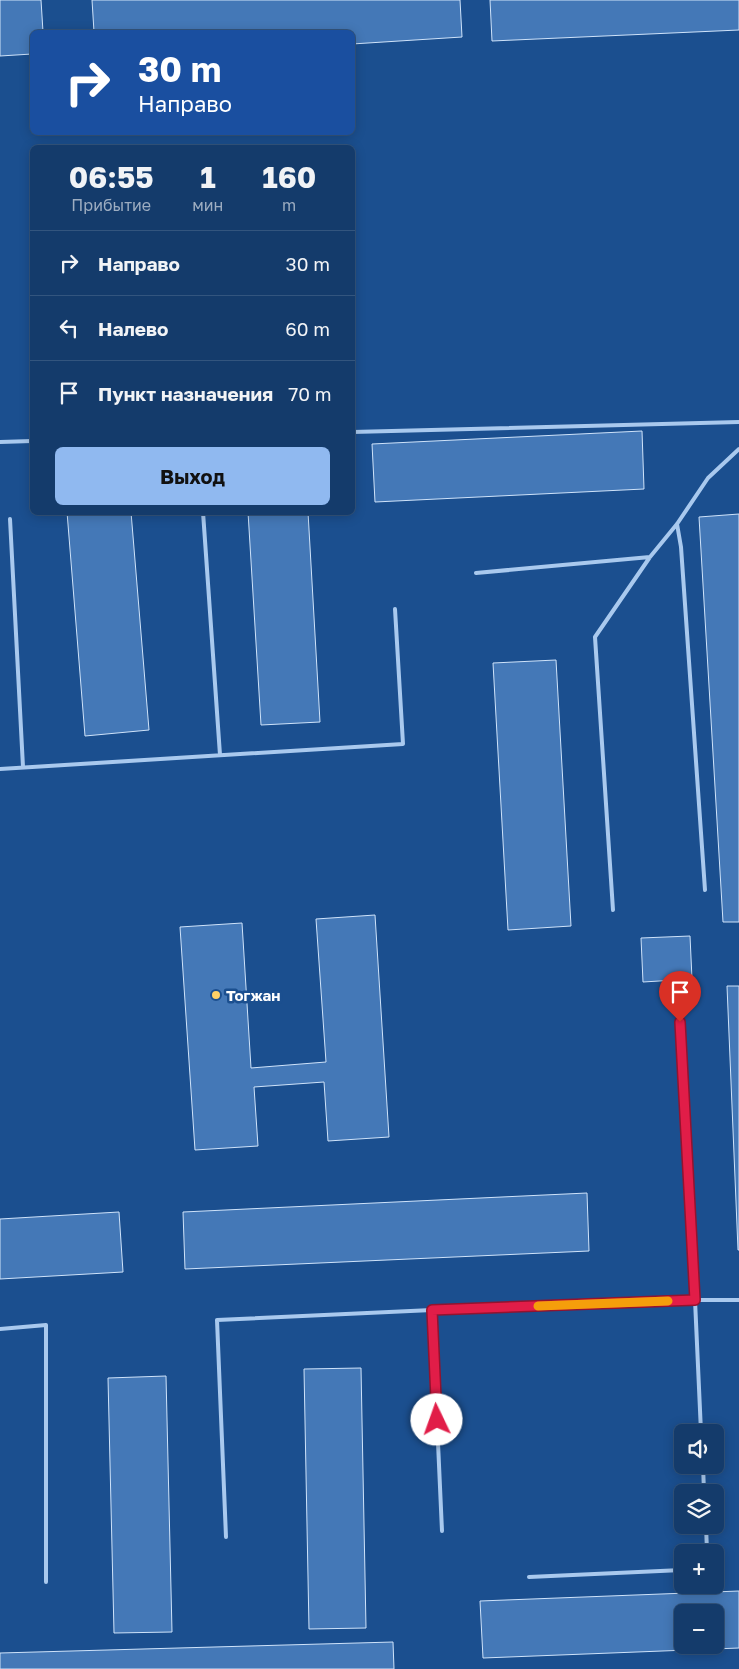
<!DOCTYPE html>
<html lang="ru">
<head>
<meta charset="utf-8">
<style>
	:root { --surface:#143b6b; --page:#214673; --text:#f1f3f6; --muted:#9dadc1; --line:#33557e; --accent:#90b9f0 }
	body { margin:0; font-family:"Golos Text",sans-serif; background:var(--page); color:var(--text); height:100vh; display:flex; flex-direction:column; font-size:19px; white-space:nowrap }
	* { box-sizing:border-box; margin:0 }
	p { font-size:16px; color:var(--muted) }
	.icon { flex:none; width:28px; height:28px; fill:none; stroke:currentColor; stroke-width:2; stroke-linecap:round; stroke-linejoin:round }
	.map { position:relative; flex:1; overflow:hidden }
	.side { position:absolute; left:30px; top:145px; width:325px; height:370px; display:flex; flex-direction:column; background:var(--surface); border-radius:8px; box-shadow:0 2px 12px #0003,0 0 0 1px var(--line) }
	.side>* { flex:none }
	.top-card { position:absolute; left:30px; top:30px; width:325px; height:105px; border-radius:8px; box-shadow:0 2px 12px #0003,0 0 0 1px var(--line); background:#1a4fa0; color:#fff; overflow:hidden }
	.tools { position:absolute; left:674px; top:1424px; display:grid; gap:10px }
	.tools a { display:grid; place-items:center; width:50px; height:50px; border-radius:8px; background:var(--surface); box-shadow:0 2px 12px #0003,0 0 0 1px var(--line); font-size:25px }
	.pin { position:absolute; display:grid; place-items:center; width:42px; height:42px; color:#fff; margin:-51px -21px; border-radius:50% 50% 50% 0; rotate:-45deg; box-shadow:0 0 5px #0007 }
	.pin .icon { rotate:45deg }
	.me { position:absolute; width:55px; margin:-28px; rotate:357deg; stroke-linejoin:round; filter:drop-shadow(0 0 4px #0008) }
	.turn { display:flex; align-items:center; gap:18px; height:105px; padding:0 25px; font-size:22px }
	.turn .icon { width:65px; height:65px; stroke-width:2.5 }
	.turn b { display:block; font-size:35px; line-height:42px }
	.eta { display:flex; justify-content:space-evenly; align-items:center; height:85px; text-align:center }
	.eta b { font-size:30px; font-weight:700; line-height:35px }
	.cta { display:flex; gap:10px; margin-top:auto; padding:10px 25px }
	.cta a { flex:1; height:58px; border-radius:8px; background:var(--accent); color:#111; font-size:20px; font-weight:700; line-height:58px; text-align:center }
	ul { padding:0; list-style:none }
	li { display:flex; align-items:center; gap:15px; height:65px; padding:0 25px; border-top:1px solid var(--line) }
	li div { flex:1 }
	li b { display:block; font-size:19px }
	li em { font-style:normal }
	.map>svg:first-child { display:block }
	.building { fill:#4478b7; stroke:#cfe3fa; fill-rule:evenodd }
	.lines { fill:none; stroke-linecap:round; stroke-linejoin:round }
	.lane { stroke:#a9c9ee; stroke-width:4 }
	.route-casing { stroke:#92132f; stroke-width:12 }
	.route { stroke:#e11d48; stroke-width:9 }
	.slow { stroke:#f59e0b; stroke-width:9 }
	.poi-dot { fill:#ffd166; stroke:#1b4f8f; stroke-width:2 }
	.labels { text-anchor:middle; dominant-baseline:central; stroke-width:5; stroke-linejoin:round; paint-order:stroke }
	.poi-label { font-size:15px; font-weight:bold; fill:#fff; stroke:#1b4f8f; text-anchor:start }
</style>
</head>
<body>
<div class="map">
<svg width="739" height="1669" viewBox="0 0 739 1669">
	<rect width="100%" height="100%" fill="#1b4f8f"/>
	<path class="building" d="M 0,0 L 41,0 L 43,32 L 32,32 L 32,54 L 0,56 Z
		M 92,0 L 460,0 L 462,37 L 352,44 L 352,32 L 94,32 Z
		M 490,0 L 739,0 L 739,30 L 492,41 Z
		M 642,431 L 644,489 L 375,502 L 372,444 Z
		M 67,512 L 131,512 L 149,730 L 85,736 Z
		M 248,512 L 308,512 L 320,722 L 261,725 Z
		M 739,514 L 739,922 L 723,922 L 699,517 Z
		M 556,660 L 571,926 L 508,930 L 493,663 Z
		M 375,915 L 389,1137 L 328,1141 L 324,1082 L 254,1087 L 258,1146 L 195,1150 L 180,927 L 242,923 L 251,1068 L 326,1062 L 316,919 Z
		M 690,936 L 692,979 L 643,982 L 641,938 Z
		M 727,986 L 739,986 L 739,1250 L 738,1250 Z
		M 587,1193 L 589,1251 L 185,1269 L 183,1212 Z
		M 119,1212 L 123,1272 L 0,1279 L 0,1219 Z
		M 361,1368 L 366,1628 L 309,1629 L 304,1369 Z
		M 166,1376 L 172,1632 L 114,1633 L 108,1378 Z
		M 739,1591 L 739,1648 L 483,1658 L 480,1601 ZM 682,1612 L 715,1612 L 715,1645 L 682,1645 Z
		M 393,1642 L 394,1669 L 0,1669 L 0,1653 Z"/>
	<g class="lines">
		<path class="lane" d="M 352,432 L 739,422
			M 0,442 L 32,441
			M 203,512 L 220,755
			M 10,519 L 23,767
			M 677,524 L 681,547 L 705,890
			M 476,573 L 650,557
			M 0,769 L 403,744 L 395,609
			M 613,910 L 595,637 L 650,557 L 677,524 L 708,478 L 739,449
			M 0,1329 L 46,1325 L 46,1582
			M 701,1432 L 695,1300 L 739,1300
			M 703,1465 L 704,1492
			M 706,1525 L 707,1552
			M 442,1531 L 432,1310 L 695,1300 L 680,1022
			M 226,1537 L 217,1320 L 432,1310
			M 529,1577 L 682,1570"/>
	</g>
	<g class="lines">
		<g class="route-casing">
			<path id="route" d="M 437,1420 L 432,1310 L 695,1300 L 680,1022"/>
		</g>
		<use href="#route" class="route"/>
		<path class="slow" d="M 538,1306 L 668,1301"/>
	</g>
	<circle class="poi-dot" cx="216" cy="995" r="5"/>
	<g class="labels">
		<g class="poi-label">
			<text x="226" y="995">Тогжан</text>
		</g>
	</g>
</svg>
<div class="tools">
<a><svg class="icon" aria-label="sound" viewBox="0 0 24 24"><path d="M4 9h4l5-4v14l-5-4H4zM17 9q2 3 0 6"/></svg></a>
<a><svg class="icon" aria-label="layers" viewBox="0 0 24 24"><path d="M12 4l9 5-9 5-9-5zM3 14l9 5 9-5"/></svg></a>
<a>+</a>
<a>−</a>
</div>
<div class="pin" style="left:680px;top:1022px;background:#d93025"><svg class="icon" aria-label="arrive" viewBox="0 0 24 24"><path d="M6 21V4h12l-3 4 3 4H6"/></svg></div>
<svg class="me" style="left:437px;top:1420px" viewBox="-20 -20 40 40"><circle r="19" fill="#fff"/><path d="M0-13L10 11 0 6-10 11z" fill="#e11d48"/></svg>
<div class="top-card">
<div class="turn"><svg class="icon" aria-label="right" viewBox="0 0 24 24"><path d="M7 20v-9h11M14 6l5 5-5 5"/></svg><div><b>30 m</b>Направо</div></div>
</div>
<section class="side">
<div class="eta">
<div><b>06:55</b><p>Прибытие</p></div>
<div><b>1</b><p>мин</p></div>
<div><b>160</b><p>m</p></div>
</div>
<ul>
<li><svg class="icon" aria-label="right" viewBox="0 0 24 24"><path d="M7 20v-9h11M14 6l5 5-5 5"/></svg><div><b>Направо</b></div><em>30 m</em></li>
<li><svg class="icon" aria-label="left" viewBox="0 0 24 24"><path d="M17 20v-9H6M10 6l-5 5 5 5"/></svg><div><b>Налево</b></div><em>60 m</em></li>
<li><svg class="icon" aria-label="arrive" viewBox="0 0 24 24"><path d="M6 21V4h12l-3 4 3 4H6"/></svg><div><b>Пункт назначения</b></div><em>70 m</em></li>
</ul>
<div class="cta"><a>Выход</a></div>
</section>
</div>
</body>
</html>
